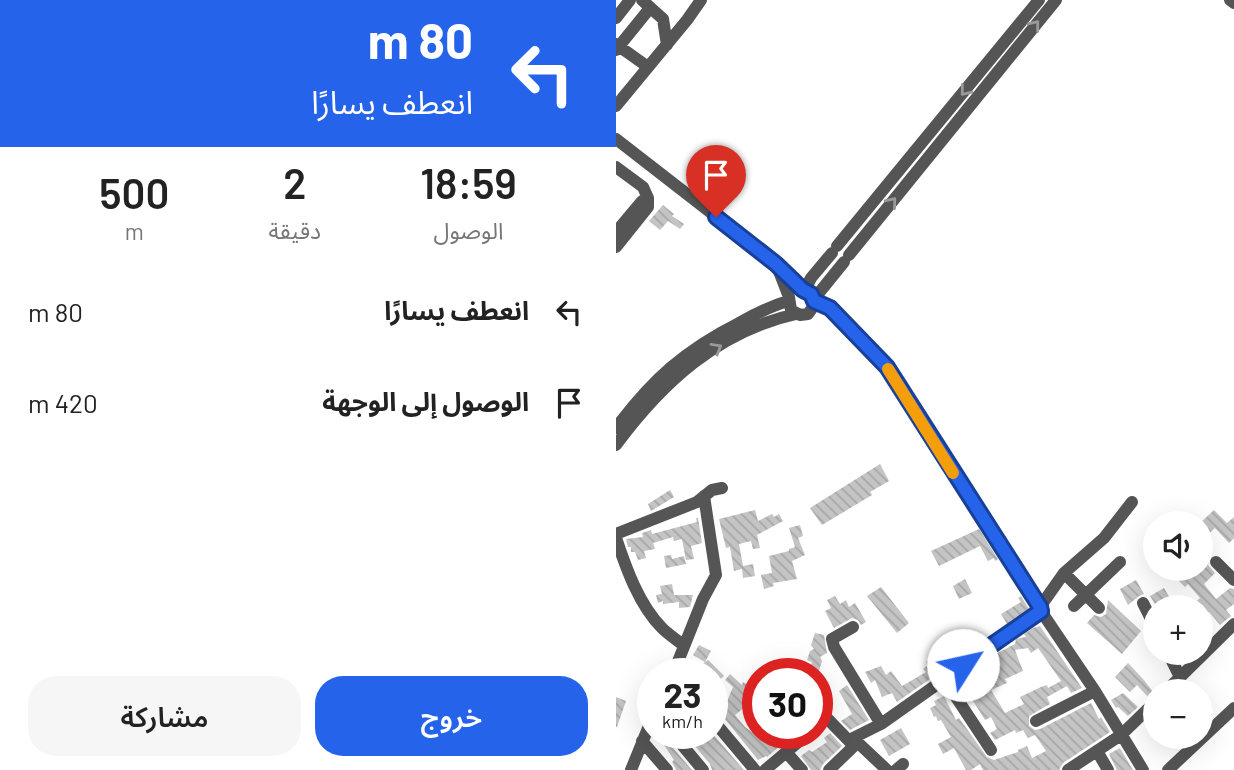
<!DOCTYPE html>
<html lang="ar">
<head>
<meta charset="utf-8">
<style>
	:root { --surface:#fff; --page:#f6f6f6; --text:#222; --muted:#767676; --accent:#2563eb }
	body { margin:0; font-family:Barlow,"Noto Sans Arabic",sans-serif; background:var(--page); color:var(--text); direction:rtl; height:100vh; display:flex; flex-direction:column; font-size:26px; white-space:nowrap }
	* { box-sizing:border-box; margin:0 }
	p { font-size:23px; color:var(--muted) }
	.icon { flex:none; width:38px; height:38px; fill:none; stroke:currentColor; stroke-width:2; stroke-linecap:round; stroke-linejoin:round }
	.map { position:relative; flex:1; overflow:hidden; direction:ltr }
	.panel { display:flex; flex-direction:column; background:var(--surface); width:616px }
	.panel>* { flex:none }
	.top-card { background:#2563eb; color:#fff; overflow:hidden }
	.controls { position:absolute; left:527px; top:511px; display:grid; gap:14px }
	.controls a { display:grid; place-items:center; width:70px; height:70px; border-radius:50%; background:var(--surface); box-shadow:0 7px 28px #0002; font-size:35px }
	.speed { position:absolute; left:21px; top:658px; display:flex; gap:14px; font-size:35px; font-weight:700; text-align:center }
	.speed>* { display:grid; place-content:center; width:91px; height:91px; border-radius:50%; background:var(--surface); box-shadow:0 7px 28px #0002; line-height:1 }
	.speed small { font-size:18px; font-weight:400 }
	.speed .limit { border:10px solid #d22; background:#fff; color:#111 }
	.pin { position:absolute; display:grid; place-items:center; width:60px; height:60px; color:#fff; margin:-72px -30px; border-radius:50% 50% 50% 0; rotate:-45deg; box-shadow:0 0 7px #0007 }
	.pin .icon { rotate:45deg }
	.me { position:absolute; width:77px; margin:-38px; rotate:55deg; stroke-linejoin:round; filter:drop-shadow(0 0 5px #0008) }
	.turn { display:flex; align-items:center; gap:24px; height:147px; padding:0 28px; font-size:32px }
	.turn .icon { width:91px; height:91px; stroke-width:2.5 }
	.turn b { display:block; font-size:49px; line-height:60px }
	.eta { display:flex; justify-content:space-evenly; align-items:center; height:119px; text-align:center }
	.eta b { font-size:42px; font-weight:600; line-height:49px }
	.button { display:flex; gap:14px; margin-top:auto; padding:14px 28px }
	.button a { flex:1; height:80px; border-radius:28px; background:var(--accent); color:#fff; font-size:28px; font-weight:600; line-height:80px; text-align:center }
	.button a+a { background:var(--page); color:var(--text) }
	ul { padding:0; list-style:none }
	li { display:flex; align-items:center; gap:21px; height:91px; padding:0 28px }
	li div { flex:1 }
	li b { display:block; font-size:26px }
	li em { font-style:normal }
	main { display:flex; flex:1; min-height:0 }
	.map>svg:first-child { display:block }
	.building { fill:url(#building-back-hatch); fill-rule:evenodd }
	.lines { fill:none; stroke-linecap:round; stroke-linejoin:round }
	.minor { stroke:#555; stroke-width:12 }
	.oneway { stroke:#999 }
	.route-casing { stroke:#184099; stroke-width:18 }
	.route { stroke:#2563eb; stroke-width:12 }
	.slow { stroke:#f59e0b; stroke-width:12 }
</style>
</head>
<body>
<main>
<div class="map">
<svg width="618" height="770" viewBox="0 0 618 770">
	<defs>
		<pattern id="building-back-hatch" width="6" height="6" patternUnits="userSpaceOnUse" patternTransform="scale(1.75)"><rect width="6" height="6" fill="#c4c4c4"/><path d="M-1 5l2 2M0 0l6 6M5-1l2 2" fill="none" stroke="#a7a7a7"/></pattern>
	</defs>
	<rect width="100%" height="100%" fill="#fff"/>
	<path class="building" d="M 47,205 L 58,214 L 56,216 L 68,224 L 64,229 L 52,221 L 44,230 L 33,221 Z
		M 264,464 L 273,481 L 254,492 L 256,495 L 206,525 L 194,508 Z
		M 54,490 L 58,497 L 35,511 L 32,504 Z
		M 139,510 L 142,521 L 156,514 L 158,517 L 163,514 L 167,521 L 141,535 L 144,548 L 137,549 L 135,541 L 123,544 L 127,566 L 137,564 L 139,576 L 127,578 L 126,569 L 118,571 L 114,547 L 110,548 L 103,519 Z
		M 598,510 L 611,523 L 618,517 L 618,538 L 613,543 L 599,528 L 584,542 L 584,523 Z
		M 80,518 L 82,518 L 86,543 L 75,546 L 78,559 L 70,560 L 66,539 L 58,541 L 57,537 L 37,543 L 39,549 L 28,551 L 30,558 L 22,560 L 19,552 L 15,552 L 15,547 L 12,547 L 10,539 L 27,537 L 26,533 L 35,530 L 36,534 L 81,522 Z
		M 184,525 L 187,536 L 182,538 L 189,555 L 176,561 L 181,579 L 157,583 L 158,586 L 148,589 L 145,575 L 156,573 L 153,556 L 173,551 L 173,549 L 179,547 L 173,528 Z
		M 363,529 L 382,559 L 379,561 L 378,558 L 372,561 L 364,546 L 323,566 L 315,551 Z
		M 584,548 L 593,557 L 592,565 L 599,573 L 588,584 L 600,599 L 614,588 L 618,589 L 618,604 L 610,610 L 615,616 L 604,625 L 593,612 L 584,618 L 584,607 L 574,607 L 584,598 L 572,584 L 569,587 L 551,569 L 584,569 Z
		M 55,555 L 56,559 L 68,556 L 70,564 L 50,568 L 48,556 Z
		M 349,579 L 356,593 L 343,599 L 337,586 Z
		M 520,580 L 528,594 L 523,596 L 512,605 L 504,589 Z
		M 56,584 L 58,595 L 77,595 L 74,607 L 63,608 L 63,602 L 47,604 L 47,601 L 42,603 L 40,595 L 46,594 L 44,586 Z
		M 265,587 L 293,623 L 281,633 L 251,596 Z
		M 548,588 L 556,602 L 547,607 L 541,607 L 534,596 Z
		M 219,596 L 224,604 L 230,600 L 233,607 L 239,603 L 250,622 L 245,625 L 242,620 L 236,618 L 218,628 L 209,611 L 215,608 L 211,600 Z
		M 405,596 L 413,609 L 391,624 L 385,614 L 405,602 L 402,598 Z
		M 492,600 L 525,631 L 506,654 L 471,623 L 478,615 L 485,617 L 490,614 Z
		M 424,626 L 466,688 L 455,693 L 451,686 L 431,697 L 434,704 L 413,716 L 413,726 L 419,730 L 424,729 L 475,703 L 483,719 L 485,717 L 494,732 L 447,763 L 443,770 L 367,770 L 364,764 L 355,770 L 350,770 L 338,748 L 327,754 L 322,744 L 335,737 L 325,720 L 322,721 L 320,716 L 318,717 L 314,708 L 320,705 L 318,701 L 328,696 L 340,720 L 343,718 L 371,757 L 378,760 L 402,752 L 402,750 L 411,746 L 416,758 L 430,751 L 419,735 L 412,738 L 407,730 L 400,733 L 399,730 L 379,740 L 374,733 L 381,729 L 375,717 L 369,720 L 354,696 L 367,688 L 357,672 L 361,670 L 360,668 L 380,654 L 399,644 L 400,639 L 410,637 L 408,634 L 417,628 ZM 412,648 L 415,653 L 422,648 L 445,681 L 432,688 L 431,685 L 425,687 L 404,697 L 408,704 L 389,713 L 375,690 L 391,683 L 389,679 L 407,671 L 399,650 Z
		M 199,633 L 208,635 L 211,653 L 204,657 L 206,661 L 202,674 L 192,674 L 196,662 L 191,660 L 194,651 L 198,649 L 195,645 Z
		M 328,642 L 340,661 L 281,702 L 276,693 L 266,697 L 259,680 L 255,683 L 249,672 L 265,666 L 270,675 L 275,671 L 286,686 L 310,672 L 307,669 L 312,665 L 310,662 L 319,656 L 315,649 Z
		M 83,645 L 95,651 L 89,662 L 77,655 Z
		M 92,660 L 108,676 L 100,683 L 96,679 L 96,674 L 91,674 L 85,665 Z
		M 512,663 L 527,679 L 538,693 L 532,697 L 521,685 L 514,692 L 499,677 Z
		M 114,674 L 126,685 L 127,682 L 142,690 L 142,705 L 137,713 L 129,707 L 119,715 L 129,727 L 136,732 L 142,728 L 142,733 L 151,733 L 156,740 L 165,733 L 179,733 L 151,757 L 150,756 L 142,760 L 97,704 L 104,699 L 109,706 L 117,687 L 109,680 Z
		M 231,685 L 253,720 L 234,730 L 225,721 L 236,714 L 223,691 Z
		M 507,693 L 522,707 L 512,716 L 502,707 L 500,708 L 495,700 Z
		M 0,697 L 10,701 L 1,727 L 0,727 Z
		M 285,728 L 294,744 L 273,756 L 264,740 Z
		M 68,733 L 96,733 L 128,770 L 96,770 L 94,764 Z
		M 214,733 L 226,746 L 207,764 L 204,770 L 195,770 L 185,756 L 193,750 L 196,752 L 211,742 L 208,738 Z
		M 52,742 L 76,770 L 60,770 L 56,762 L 58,760 L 48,745 Z
		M 504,748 L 517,770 L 501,770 L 493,754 Z"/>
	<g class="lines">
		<path class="minor" d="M 26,0 L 47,19 L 51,45
			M 614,0 L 618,3
			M 0,18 L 14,0
			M 0,44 L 32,67
			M 0,50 L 34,8
			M 0,106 L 71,20 L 85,0
			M 0,139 L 161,264 L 187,290
			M 0,167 L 27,187 L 32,198
			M 0,232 L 26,201 L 32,198
			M 221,246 L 423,0
			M 0,247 L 32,207 L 32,198
			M 233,255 L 440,0
			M 161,266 L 173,297 L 175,310 L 184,315 L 192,314 L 197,307 L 196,296
			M 189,290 L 195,278 L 216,253
			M 198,299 L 228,262
			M 198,301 C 219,305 256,350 271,367 L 425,611 L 479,691 L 527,770
			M 0,428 C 36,380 69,350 123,323 C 139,314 155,306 172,301
			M 0,445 C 46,383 102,331 180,314
			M 0,534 L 81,502 L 96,490 L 106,488
			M 0,538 C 10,568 23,605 46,628 C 52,634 61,640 68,646
			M 600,562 L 618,580
			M 448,573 L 483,608
			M 527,603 L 539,627
			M 458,606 L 504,562
			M 424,607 L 448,573 L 488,538 L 516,502
			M 237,627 L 216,639 L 218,647 L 265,724
			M 552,653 L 564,677
			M 57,674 L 87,599 L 100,575 L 88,496
			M 328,679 L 375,750
			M 550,691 L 618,624
			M 201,708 L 238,746 L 213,770
			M 96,719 L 139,770
			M 420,721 L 479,691
			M 56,733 L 87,770
			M 26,741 L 51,770
			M 481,751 L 492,770
			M 170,752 L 186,770
			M 15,770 L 37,716
			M 149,770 L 193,733
			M 271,770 L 237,738 L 265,724 L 425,611
			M 280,770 L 287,764
			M 452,770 L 505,735 L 539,702
			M 552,770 L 618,708"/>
	</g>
	<defs><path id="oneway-chevron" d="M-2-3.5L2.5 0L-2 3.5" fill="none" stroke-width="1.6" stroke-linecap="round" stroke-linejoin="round" transform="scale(1.75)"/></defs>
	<g class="oneway">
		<use href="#oneway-chevron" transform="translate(419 25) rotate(-51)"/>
		<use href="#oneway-chevron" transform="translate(349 91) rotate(129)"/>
		<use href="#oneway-chevron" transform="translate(276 202) rotate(-51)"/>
		<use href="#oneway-chevron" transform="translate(101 348) rotate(-30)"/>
	</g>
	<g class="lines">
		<g class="route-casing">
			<path id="route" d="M 100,217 L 160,264 L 187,290 L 195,294 L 198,301 L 214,308 L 271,367 L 424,607 L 425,611 L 347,665"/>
		</g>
		<use href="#route" class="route"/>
		<path class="slow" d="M 272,369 L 337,473"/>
	</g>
</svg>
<div class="controls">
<a><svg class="icon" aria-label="sound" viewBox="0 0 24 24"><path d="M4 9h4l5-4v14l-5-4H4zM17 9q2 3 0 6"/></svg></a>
<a>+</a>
<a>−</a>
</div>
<div class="speed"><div>23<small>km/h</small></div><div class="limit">30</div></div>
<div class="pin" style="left:100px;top:217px;background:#d93025"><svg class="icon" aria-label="arrive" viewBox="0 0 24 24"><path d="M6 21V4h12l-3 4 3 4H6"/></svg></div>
<svg class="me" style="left:347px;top:665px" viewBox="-20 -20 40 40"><circle r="19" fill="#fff"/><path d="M0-13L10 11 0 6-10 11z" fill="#2563eb"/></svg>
</div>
<section class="panel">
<div class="top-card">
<div class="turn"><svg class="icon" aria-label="left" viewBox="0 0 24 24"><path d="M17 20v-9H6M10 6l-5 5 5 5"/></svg><div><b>80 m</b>انعطف يسارًا</div></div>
</div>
<div class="eta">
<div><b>18:59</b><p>الوصول</p></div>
<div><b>2</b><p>دقيقة</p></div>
<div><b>500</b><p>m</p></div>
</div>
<ul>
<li><svg class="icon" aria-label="left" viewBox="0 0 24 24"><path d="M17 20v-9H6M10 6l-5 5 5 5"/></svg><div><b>انعطف يسارًا</b></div><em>80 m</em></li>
<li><svg class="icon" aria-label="arrive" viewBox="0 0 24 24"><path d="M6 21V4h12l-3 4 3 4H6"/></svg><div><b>الوصول إلى الوجهة</b></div><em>420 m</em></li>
</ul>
<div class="button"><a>خروج</a><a>مشاركة</a></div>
</section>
</main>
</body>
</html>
